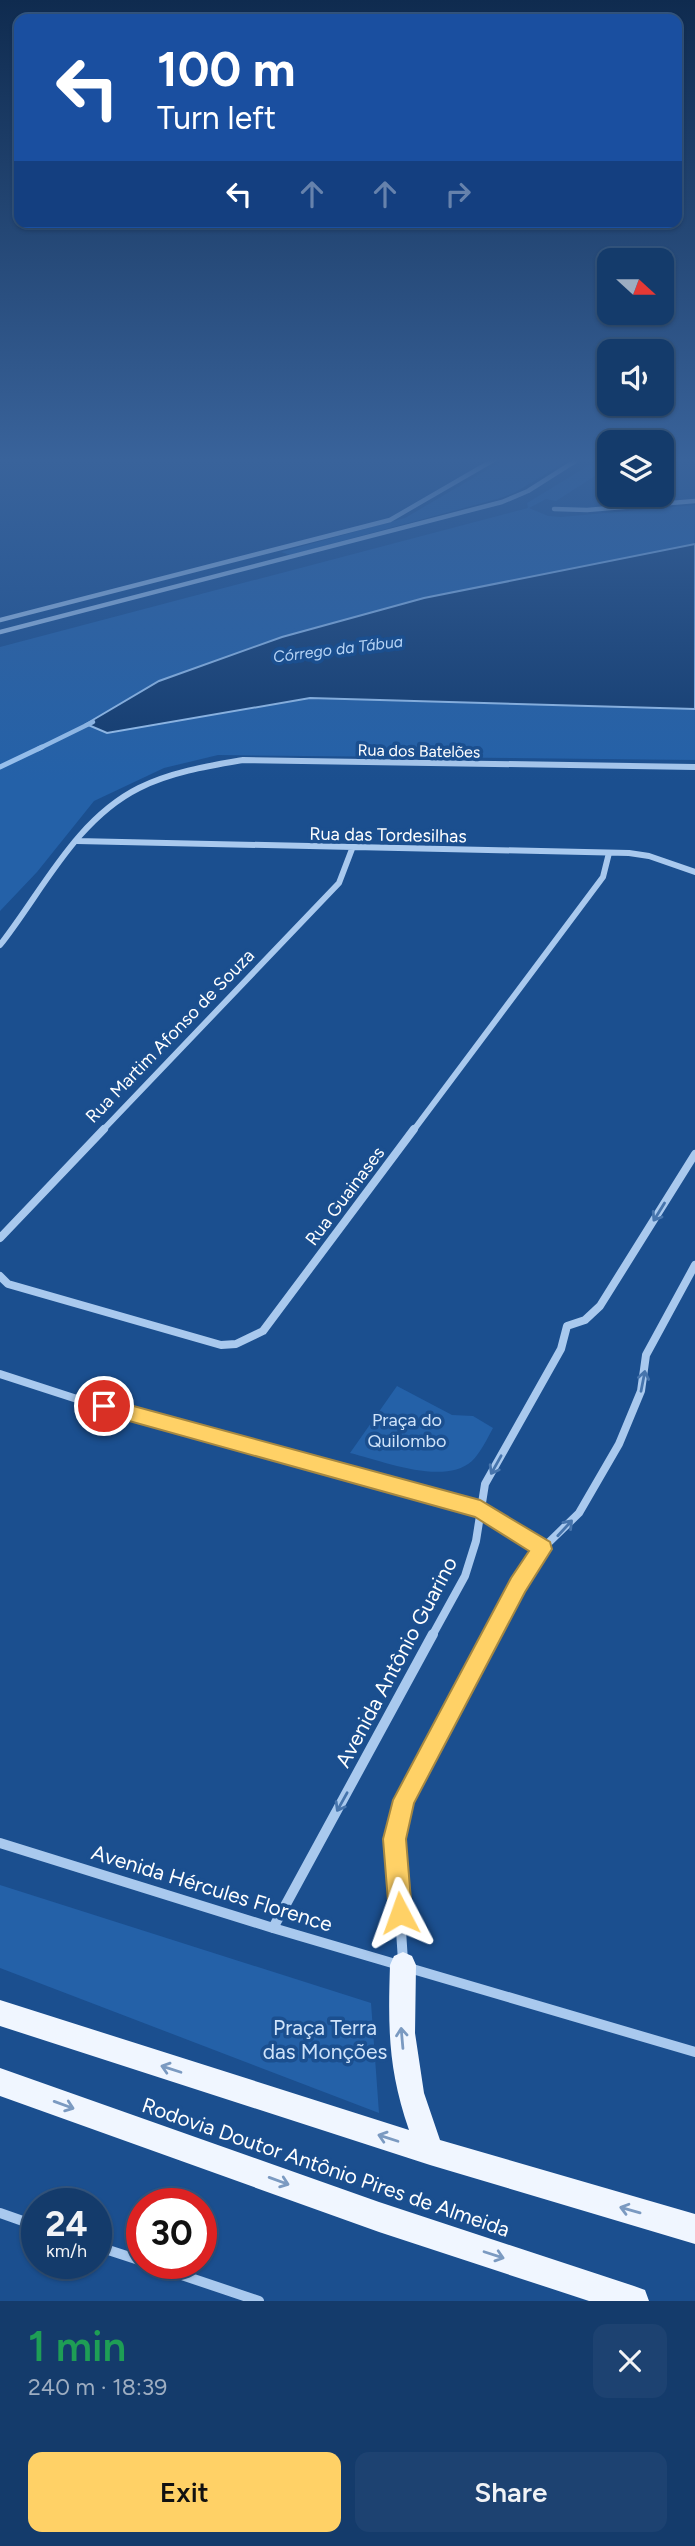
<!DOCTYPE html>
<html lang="en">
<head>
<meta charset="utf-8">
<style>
	:root { --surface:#143b6b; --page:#1d4271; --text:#f1f3f6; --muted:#9dadc1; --line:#33557e; --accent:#ffd166 }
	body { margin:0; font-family:Figtree,sans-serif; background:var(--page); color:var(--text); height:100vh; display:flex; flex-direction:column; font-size:26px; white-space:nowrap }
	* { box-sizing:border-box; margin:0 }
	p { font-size:23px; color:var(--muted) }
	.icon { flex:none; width:38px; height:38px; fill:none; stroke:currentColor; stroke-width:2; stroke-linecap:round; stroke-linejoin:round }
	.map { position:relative; height:2301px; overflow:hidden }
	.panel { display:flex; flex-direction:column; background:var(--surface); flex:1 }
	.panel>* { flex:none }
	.top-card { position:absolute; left:14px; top:14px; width:668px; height:214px; border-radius:14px; box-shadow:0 2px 5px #0004,0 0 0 2px var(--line); background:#1a4fa0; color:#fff; overflow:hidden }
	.needle { width:46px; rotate:111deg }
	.tools { position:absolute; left:597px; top:248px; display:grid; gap:14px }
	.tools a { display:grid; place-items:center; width:77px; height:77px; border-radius:14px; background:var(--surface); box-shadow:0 2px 5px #0004,0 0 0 2px var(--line); font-size:35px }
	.speed { position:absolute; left:21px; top:2188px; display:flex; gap:14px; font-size:35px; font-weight:700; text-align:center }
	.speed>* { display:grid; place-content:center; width:91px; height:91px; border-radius:50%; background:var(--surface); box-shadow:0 2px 5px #0004,0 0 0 2px var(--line); line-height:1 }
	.speed small { font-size:18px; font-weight:400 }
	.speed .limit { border:10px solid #d22; background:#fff; color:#111 }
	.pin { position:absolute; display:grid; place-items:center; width:60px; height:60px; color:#fff; margin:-30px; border:4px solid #fff; border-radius:50%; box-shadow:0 2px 7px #0007 }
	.me { position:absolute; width:77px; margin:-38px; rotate:356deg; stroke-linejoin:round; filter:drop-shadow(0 0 5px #0008) }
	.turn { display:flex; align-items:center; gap:24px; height:147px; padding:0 28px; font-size:32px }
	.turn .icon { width:91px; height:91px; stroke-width:2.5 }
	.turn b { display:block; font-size:49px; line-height:60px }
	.lanes { display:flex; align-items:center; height:66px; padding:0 28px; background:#0003; justify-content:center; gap:35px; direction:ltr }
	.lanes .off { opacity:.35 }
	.round { display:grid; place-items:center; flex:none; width:74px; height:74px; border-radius:14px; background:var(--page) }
	.head { display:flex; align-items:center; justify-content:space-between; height:119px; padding:0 28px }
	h1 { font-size:42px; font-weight:600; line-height:52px; color:#1e9e55 }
	.button { display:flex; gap:14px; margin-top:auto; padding:14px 28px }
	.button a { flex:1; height:80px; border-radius:14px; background:var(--accent); color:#111; font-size:28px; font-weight:600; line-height:80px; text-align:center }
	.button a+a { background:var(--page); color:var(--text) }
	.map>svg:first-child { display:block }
	.green { fill:#2461a8 }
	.water { fill:#123a6d; stroke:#9cc4f0; stroke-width:2 }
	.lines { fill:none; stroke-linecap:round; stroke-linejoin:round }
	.stream-far1 { stroke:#9cc4f0; stroke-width:4.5 }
	.stream { stroke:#9cc4f0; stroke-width:5 }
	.minor-far3 { stroke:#a9c9ee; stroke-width:4.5 }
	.minor-far2 { stroke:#a9c9ee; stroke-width:6 }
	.minor-far1 { stroke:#a9c9ee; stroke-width:8 }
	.minor { stroke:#a9c9ee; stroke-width:10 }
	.primary { fill:#f0f6ff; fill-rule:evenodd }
	.oneway { stroke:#4674ac }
	.oneway2 { stroke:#7b9ac1 }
	.route { fill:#ffd166; stroke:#a68842; stroke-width:2 }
	.labels { text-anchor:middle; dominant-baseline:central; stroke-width:7; stroke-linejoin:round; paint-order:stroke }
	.far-water-label { font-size:16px; font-style:italic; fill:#b5d3f5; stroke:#1b4f8f }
	.far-street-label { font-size:16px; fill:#fff; stroke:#1b4f8f }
	.street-label { font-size:18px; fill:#fff; stroke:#1b4f8f }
	.park-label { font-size:18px; fill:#cfe3fa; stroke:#1b4f8f }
	.near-street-label { font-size:21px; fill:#fff; stroke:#1b4f8f }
	.near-park-label { font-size:21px; fill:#cfe3fa; stroke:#1b4f8f }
</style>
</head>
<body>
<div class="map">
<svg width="695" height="2301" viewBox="0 0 695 2301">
	<rect width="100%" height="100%" fill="#1b4f8f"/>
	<path class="green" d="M 507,458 L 572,458 L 514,493 L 497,499 L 290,555 L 281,552 L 405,518 Z
		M 601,458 L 609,458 L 609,467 L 556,501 L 546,499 L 529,508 L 548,516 L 561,517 L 695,505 L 695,544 L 424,598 L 282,637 L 159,681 L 107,733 L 310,698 L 695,709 L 695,760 L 218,755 L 164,768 L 94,801 L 37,872 L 0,911 L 0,647 L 528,508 L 527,503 Z
		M 397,1386 L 452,1415 L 473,1416 L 493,1428 C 487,1439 481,1452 472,1461 C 444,1486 383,1461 350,1453 Z
		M 0,1885 L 371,2003 L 379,2113 L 0,1968 Z"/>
	<path class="water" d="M 695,544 L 695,709 L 310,698 L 107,733 L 86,724 L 159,681 L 282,637 L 424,598 Z"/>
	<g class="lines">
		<path class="stream-far1" d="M 38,749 L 93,722"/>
		<path class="stream" d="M 0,767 L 42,747"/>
		<path class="minor-far3" d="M 689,458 L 695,460
			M 554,509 L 587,510 L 695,501
			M 0,620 L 390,520 L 497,458
			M 0,632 L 502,502 L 528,491 L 580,458"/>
		<path class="minor-far2" d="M 77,841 L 629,853 L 649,856 L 695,872
			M 0,945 C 42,892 75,820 139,788 C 171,772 208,766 243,760 L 695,767
			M 102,1131 L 339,883 L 352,849
			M 413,1131 L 603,877 L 609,853"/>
		<path class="minor-far1" d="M 0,1238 L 104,1129
			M 0,1276 L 8,1284 L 221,1345 L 236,1344 L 263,1331 L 414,1129
			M 0,1374 L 77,1399 L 480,1509 L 542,1549
			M 432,1636 L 465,1576 L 476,1541 L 485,1484 L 561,1349 L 567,1326 L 585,1320 L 600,1306 L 695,1154
			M 491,1636 L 518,1585 L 542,1549 L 579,1513 L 619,1444 L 641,1391 L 646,1355 L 695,1265"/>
		<path class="minor" d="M 0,1843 L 273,1928 L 695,2052
			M 273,1928 L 433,1634
			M 403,1961 L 395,1839 L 404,1800 L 492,1634
			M 0,2213 L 37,2226
			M 96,2246 L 142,2261
			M 146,2263 L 259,2301"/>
		<path class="primary" d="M 403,1952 L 412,1956 L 416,1965 L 415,2033 L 424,2093 L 440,2140 L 695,2214 L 695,2244 L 430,2165 L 0,2026 L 0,2000 L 409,2130 C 388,2069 388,2028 390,1965 L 394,1956 Z
			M 0,2068 L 379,2202 L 634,2286 L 645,2290 L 649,2301 L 589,2301 L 379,2232 L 0,2096 Z"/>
	</g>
	<defs><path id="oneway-shaft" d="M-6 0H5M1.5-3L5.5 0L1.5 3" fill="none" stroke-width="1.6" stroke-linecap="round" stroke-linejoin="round" transform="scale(1.75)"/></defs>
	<g class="oneway">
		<use href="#oneway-shaft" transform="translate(659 1212) rotate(122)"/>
		<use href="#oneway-shaft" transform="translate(643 1381) rotate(-79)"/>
		<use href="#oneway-shaft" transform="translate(496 1465) rotate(119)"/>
		<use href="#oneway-shaft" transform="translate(565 1528) rotate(-47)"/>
		<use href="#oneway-shaft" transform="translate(342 1802) rotate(119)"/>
	</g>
	<g class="oneway2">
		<use href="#oneway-shaft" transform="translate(402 2038) rotate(-95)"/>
		<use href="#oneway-shaft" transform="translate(171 2069) rotate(-162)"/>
		<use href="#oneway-shaft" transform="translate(64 2105) rotate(20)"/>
		<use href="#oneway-shaft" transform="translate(388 2138) rotate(-162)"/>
		<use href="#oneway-shaft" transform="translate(279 2181) rotate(20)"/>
		<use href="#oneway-shaft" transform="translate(630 2210) rotate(-164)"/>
		<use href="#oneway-shaft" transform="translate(494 2255) rotate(18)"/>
	</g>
	<linearGradient id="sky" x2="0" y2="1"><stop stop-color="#0f2b4f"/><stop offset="0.59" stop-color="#39639b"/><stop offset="1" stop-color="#39639b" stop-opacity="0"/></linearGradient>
	<rect width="695" height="780" fill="url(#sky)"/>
	<path class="route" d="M 104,1398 L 480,1500 L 550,1542 L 552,1549 L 525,1592 L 414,1803 L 406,1839 L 412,1913 L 409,1922 L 400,1925 L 392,1922 L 389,1913 L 383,1839 L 393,1800 L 511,1578 L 529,1551 L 475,1517 L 104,1414 L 97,1412 L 94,1406 L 97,1400 Z"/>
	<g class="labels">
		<g class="far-water-label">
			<text transform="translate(338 649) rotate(-7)">Córrego da Tábua</text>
		</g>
		<g class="far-street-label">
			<text transform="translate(419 751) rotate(1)">Rua dos Batelões</text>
		</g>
		<g class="street-label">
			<text transform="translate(388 835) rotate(1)">Rua das Tordesilhas</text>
			<text transform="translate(170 1036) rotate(-46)">Rua Martim Afonso de Souza</text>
			<text transform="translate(345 1196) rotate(-53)">Rua Guainases</text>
		</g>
		<g class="park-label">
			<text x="407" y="1420">Praça do<tspan x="407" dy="21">Quilombo</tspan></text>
		</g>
		<g class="near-street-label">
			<text transform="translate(396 1662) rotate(-62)">Avenida Antônio Guarino</text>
			<text transform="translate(212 1888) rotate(17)">Avenida Hércules Florence</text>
			<text transform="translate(326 2167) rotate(19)">Rodovia Doutor Antônio Pires de Almeida</text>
		</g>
		<g class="near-park-label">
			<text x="325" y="2027">Praça Terra<tspan x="325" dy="24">das Monções</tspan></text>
		</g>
	</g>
</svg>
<div class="tools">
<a><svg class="needle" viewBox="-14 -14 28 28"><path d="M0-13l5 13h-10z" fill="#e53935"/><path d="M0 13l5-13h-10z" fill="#9dadc1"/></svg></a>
<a><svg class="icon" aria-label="sound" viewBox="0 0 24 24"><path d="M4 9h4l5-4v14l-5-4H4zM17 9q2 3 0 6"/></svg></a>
<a><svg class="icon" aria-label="layers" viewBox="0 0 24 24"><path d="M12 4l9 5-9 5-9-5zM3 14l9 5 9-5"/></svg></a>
</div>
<div class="speed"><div>24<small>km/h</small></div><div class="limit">30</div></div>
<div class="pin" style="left:104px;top:1406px;background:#d93025"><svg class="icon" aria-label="arrive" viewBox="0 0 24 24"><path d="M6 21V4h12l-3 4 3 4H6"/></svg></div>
<svg class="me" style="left:400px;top:1913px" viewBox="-20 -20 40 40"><path d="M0-17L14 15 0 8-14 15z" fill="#ffd166" stroke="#fff" stroke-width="4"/></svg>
<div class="top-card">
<div class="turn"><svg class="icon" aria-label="left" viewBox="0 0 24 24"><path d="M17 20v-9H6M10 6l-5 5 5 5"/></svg><div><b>100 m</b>Turn left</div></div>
<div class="lanes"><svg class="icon" aria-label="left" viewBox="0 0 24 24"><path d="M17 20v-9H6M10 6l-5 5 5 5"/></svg><svg class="icon off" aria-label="ahead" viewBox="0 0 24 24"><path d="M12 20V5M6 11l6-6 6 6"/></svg><svg class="icon off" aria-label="ahead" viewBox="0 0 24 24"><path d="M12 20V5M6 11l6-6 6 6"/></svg><svg class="icon off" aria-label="right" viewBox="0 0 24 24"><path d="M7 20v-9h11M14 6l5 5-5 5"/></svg></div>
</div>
</div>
<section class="panel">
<div class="head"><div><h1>1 min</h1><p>240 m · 18:39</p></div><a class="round"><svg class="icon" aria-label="close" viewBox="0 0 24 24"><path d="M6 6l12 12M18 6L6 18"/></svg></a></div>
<div class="button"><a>Exit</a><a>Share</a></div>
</section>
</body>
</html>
